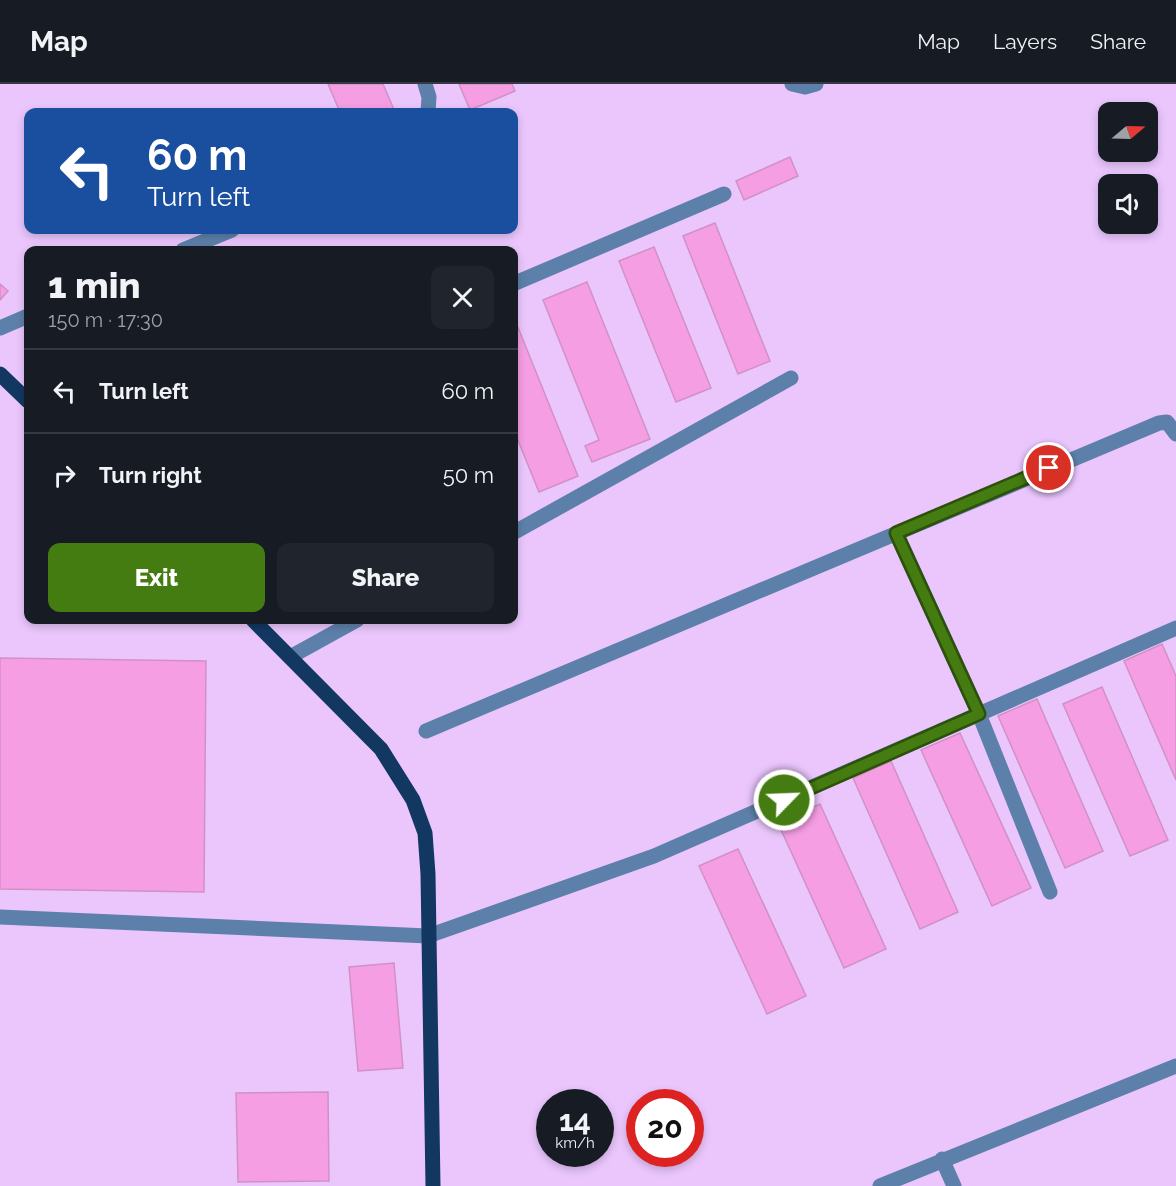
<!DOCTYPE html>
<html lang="en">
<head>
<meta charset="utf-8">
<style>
	:root { --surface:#171b24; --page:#20242c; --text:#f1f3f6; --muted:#9ea1a6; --line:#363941; --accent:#457c11 }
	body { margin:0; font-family:Raleway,sans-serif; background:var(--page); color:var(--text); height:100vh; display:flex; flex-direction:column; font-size:22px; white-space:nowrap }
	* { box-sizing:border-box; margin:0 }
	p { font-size:20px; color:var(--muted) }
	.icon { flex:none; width:33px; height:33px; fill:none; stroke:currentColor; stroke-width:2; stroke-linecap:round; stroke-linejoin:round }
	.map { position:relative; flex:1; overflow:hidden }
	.panel { position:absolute; left:24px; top:162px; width:494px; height:378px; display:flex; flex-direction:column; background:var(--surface); border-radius:12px; box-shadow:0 3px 9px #0003 }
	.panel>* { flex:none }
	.top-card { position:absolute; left:24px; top:24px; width:494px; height:126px; border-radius:12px; box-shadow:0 3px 9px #0003; background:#1a4fa0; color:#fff; overflow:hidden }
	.needle { width:39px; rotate:71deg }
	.tools { position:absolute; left:1098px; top:18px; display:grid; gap:12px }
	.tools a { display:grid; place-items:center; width:60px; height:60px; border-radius:12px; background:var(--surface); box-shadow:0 3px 9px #0003; font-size:30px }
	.speed { position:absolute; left:536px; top:1005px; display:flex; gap:12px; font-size:30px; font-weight:700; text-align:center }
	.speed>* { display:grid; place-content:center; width:78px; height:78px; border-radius:50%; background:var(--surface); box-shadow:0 3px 9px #0003; line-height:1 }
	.speed small { font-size:15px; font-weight:400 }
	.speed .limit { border:9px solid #d22; background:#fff; color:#111 }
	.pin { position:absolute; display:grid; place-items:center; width:51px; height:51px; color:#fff; margin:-26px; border:3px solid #fff; border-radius:50%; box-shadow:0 2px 6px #0007 }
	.me { position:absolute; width:66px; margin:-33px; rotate:66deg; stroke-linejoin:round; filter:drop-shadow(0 0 4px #0008) }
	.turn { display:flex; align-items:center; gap:21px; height:126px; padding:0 24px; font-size:27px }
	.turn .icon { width:78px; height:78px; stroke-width:2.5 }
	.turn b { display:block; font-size:42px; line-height:51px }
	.round { display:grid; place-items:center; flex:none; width:63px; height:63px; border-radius:12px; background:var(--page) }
	.headline { display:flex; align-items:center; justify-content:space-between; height:102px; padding:0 24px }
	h1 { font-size:36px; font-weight:800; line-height:45px }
	.action { display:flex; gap:12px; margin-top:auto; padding:12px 24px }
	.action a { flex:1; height:69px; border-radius:12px; background:var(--accent); color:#fff; font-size:24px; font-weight:800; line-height:69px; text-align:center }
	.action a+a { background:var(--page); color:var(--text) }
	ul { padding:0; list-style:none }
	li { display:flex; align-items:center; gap:18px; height:84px; padding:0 24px; border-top:2px solid var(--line) }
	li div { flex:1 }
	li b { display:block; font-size:22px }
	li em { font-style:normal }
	header { display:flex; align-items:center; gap:36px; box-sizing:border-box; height:84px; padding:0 30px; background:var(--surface); border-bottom:2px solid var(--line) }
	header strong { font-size:28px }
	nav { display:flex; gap:33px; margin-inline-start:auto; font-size:21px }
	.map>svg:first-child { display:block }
	.building { fill:#f59ee4; stroke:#d191c4; stroke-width:1.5 }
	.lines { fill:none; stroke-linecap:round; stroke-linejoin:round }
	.minor { stroke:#5d80aa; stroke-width:15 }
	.major { stroke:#123862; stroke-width:15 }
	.route-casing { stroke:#2d510b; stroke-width:15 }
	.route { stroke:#457c11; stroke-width:10 }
</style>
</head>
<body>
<header>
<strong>Map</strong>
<nav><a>Map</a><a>Layers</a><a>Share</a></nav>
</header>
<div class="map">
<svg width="1176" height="1102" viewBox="0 0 1176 1102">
	<rect width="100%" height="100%" fill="#eac6fd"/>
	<path class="building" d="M 328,0 L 383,0 L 395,28 L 340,28 Z
		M 459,0 L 512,0 L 515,7 L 470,26 Z
		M 790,73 L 798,92 L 744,116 L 736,97 Z
		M 715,139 L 770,277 L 738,290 L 683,152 Z
		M 654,163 L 711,304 L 676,318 L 619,177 Z
		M 587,198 L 650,355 L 592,378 L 585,362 L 599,356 L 543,216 Z
		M 0,200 L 8,207 L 0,216 Z
		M 513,231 L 578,392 L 539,408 L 513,344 Z
		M 1162,560 L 1176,592 L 1176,696 L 1124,577 Z
		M 0,574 L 206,577 L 204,808 L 0,805 Z
		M 1102,603 L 1168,756 L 1130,772 L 1063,620 Z
		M 1037,615 L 1103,767 L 1065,784 L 998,632 Z
		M 960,649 L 1031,804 L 992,822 L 921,666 Z
		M 891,677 L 958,828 L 920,845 L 853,694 Z
		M 820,720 L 886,865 L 844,884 L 778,739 Z
		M 738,765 L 806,912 L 767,930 L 699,782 Z
		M 394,879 L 403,984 L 358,987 L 349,883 Z
		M 328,1008 L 329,1097 L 238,1098 L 236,1009 Z"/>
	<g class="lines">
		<path class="minor" d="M 425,0 L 429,13 L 428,28
			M 792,0 L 805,3 L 816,0
			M 183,166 L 232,146
			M 513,200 L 724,110
			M 0,244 L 28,232
			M 513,449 L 791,294
			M 896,449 L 979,630 L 1050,808
			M 290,573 L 357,536
			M 426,647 L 1159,339 L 1167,338 L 1176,350
			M 0,833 L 428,852 L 654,772 L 1176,544
			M 942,1075 L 954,1102
			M 880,1102 L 1176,982"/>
		<path class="major" d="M 0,290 L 28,317
			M 253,536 L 381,665 L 413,716 L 425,749 L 428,790 L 433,1102"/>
	</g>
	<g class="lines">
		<g class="route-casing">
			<path id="route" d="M 784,716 L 979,630 L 896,449 L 1049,384"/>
		</g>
		<use href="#route" class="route"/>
	</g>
</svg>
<div class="tools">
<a><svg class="needle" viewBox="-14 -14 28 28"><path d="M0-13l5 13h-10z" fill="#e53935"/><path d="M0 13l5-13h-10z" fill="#9ea1a6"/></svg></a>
<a><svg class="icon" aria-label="sound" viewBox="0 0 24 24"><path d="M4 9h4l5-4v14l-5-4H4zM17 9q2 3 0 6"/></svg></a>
</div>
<div class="speed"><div>14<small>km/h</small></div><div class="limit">20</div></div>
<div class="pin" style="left:1049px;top:384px;background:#d93025"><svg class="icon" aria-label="arrive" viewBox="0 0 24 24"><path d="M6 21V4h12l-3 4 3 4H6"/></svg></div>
<svg class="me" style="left:784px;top:716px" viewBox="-20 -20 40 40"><circle r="17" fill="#457c11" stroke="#fff" stroke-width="3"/><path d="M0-11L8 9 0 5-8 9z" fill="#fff"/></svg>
<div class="top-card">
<div class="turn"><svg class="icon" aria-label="left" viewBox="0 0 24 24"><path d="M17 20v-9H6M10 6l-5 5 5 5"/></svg><div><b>60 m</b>Turn left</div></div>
</div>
<section class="panel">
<div class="headline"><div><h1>1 min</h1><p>150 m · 17:30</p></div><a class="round"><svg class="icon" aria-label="close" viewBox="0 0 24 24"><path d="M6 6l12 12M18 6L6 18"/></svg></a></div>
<ul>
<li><svg class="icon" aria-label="left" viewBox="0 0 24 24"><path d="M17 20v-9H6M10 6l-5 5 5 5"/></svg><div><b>Turn left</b></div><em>60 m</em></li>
<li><svg class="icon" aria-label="right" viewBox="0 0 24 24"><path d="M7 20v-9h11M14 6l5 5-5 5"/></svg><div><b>Turn right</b></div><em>50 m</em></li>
</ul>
<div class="action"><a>Exit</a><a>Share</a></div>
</section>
</div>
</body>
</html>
